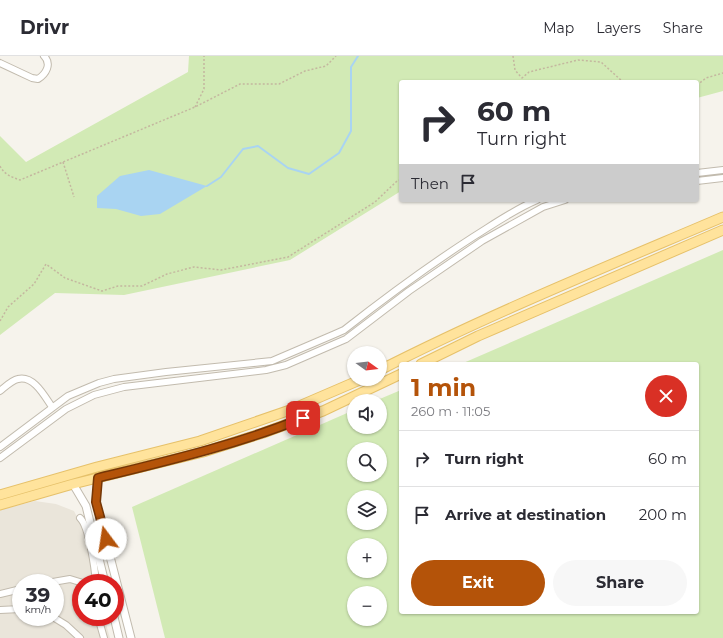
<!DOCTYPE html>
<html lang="en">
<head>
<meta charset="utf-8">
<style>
	:root { --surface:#fff; --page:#f7f7f7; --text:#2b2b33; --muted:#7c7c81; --line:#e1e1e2; --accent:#b45309 }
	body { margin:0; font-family:Montserrat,sans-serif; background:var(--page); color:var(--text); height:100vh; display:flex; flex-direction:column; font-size:15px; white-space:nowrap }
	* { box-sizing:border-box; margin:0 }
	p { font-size:13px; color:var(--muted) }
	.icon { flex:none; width:22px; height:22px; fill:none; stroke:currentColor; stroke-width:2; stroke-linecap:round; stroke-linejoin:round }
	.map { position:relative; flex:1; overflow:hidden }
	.drawer { position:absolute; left:399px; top:306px; width:300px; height:252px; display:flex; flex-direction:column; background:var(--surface); border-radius:4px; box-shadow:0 1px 3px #0004 }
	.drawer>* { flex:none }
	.hud { position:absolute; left:399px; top:24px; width:300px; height:122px; border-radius:4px; box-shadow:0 1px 3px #0004; background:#fff; color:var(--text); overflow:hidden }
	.needle { width:26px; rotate:105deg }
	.controls { position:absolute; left:347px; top:290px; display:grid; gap:8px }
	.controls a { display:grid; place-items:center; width:40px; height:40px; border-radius:50%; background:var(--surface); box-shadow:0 1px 3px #0004; font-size:20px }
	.speed { position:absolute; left:12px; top:518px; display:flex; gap:8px; font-size:20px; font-weight:700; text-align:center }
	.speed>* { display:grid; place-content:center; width:52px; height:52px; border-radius:50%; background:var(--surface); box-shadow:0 1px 3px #0004; line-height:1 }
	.speed small { font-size:10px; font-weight:400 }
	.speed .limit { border:6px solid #d22; background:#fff; color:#111 }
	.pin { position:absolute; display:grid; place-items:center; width:34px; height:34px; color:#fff; margin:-17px; border-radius:8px; box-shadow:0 2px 6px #0006 }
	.me { position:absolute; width:44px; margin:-22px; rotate:346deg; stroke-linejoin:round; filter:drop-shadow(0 0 3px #0008) }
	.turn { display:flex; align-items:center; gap:14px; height:84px; padding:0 12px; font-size:18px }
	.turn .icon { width:52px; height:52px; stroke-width:2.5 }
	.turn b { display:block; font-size:28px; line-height:34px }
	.then { display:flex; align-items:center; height:38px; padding:0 12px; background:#0003; gap:8px; font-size:15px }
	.round { display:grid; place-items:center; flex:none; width:42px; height:42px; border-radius:21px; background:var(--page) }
	.head { display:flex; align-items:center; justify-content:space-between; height:68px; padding:0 12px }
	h1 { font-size:24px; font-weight:700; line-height:30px; color:var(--accent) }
	.cta { display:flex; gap:8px; margin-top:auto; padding:8px 12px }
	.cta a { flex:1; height:46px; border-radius:24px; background:var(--accent); color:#fff; font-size:16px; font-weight:700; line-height:46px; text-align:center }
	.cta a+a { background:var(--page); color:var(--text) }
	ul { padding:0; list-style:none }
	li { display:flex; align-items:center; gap:12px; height:56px; padding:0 12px; border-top:1px solid var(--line) }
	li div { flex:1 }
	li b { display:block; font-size:15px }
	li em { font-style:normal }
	header { display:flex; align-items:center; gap:24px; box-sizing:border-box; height:56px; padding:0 20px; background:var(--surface); border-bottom:1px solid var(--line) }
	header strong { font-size:19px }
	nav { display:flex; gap:22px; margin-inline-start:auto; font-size:14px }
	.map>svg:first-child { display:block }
	.residential { fill:#eae5da; fill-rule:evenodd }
	.grass { fill:#d2eab5; fill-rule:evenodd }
	.water { fill:#a9d4f2 }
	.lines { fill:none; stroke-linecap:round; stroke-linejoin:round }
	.stream { stroke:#a9d4f2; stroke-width:2 }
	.minor-casing { stroke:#c2bbae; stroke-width:8 }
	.tertiary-casing { stroke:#c2bbae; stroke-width:9 }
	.primary-casing { stroke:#e6c16a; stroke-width:11 }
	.path { stroke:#c4b79f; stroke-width:1.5; stroke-dasharray:2 2; stroke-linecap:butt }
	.minor { stroke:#fff; stroke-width:6 }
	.tertiary { stroke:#fff; stroke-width:7 }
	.primary { stroke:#ffe39c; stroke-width:9 }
	.route-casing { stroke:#753606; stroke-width:10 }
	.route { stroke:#b45309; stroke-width:7 }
</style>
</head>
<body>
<header>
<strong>Drivr</strong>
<nav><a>Map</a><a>Layers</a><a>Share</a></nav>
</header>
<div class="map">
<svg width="723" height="582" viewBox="0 0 723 582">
	<rect width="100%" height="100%" fill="#f6f3ec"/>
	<path class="residential" d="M 35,445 L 56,448 L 74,455 L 81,469 L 96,527 L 81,527 L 81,561 L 104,561 L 110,582 L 0,582 L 0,454 ZM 21,527 L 55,527 L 55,561 L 21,561 Z"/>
	<path class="grass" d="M 189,0 L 723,0 L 723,35 L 697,42 L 697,26 L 401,26 L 401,135 L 290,204 L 124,239 L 55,237 L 0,279 L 0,80 L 26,106 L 188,16 Z
		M 723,194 L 723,582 L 165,582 L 132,451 L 354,354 L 354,371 L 380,371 L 380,345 L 375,345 L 401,334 L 401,556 L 697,556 L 697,308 L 461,308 ZM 354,393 L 380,393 L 380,419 L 354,419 ZM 354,441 L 380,441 L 380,467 L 354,467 ZM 354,489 L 380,489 L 380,515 L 354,515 ZM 354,537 L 380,537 L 380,563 L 354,563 Z"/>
	<path class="water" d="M 149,114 L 207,130 L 160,158 L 141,160 L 116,153 L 97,152 L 97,140 L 120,120 Z"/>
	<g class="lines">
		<path class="stream" d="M 207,130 L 221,121 L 243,93 L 258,90 L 288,112 L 309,118 L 339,97 L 351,75 L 351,11 L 358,0"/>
		<g class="minor-casing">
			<path id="minor" d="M 0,7 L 32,22 L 38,23 C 46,18 52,8 44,0
				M 697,117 L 723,114
				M 697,125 L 723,122
				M 0,335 C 5,331 12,324 18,323 C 34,319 45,341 52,351
				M 0,391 L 68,340 L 99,327 L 114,323 L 166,316 L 272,305 L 335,278 L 344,274 C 386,241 428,210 473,181 C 494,168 515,153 537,144
				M 0,402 L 66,353 L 94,339 L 124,331 L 266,314 L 286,309 L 346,283 L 409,235 L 482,185 L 543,151 L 565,144
				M 80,462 C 89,470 95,514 96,527
				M 47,527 L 70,523 L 83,527
				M 0,538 L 21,533
				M 0,554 L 21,553
				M 53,561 L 66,569 L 80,582
				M 98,561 L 104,582"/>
		</g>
		<g class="tertiary-casing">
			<path id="tertiary" d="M 98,422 L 96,446 L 131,582
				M 73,428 L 86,450 L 105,527
				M 114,561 L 119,582"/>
		</g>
		<g class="primary-casing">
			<path id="primary" d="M 421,308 L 478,280 L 723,174
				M 380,314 C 492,257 608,210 723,161
				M 0,439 L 97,411 L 200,385 L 290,354 L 362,323
				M 0,449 L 73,428 L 203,396 L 263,377 L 323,355 L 401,318"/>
		</g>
		<path class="path" d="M 513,0 L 515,14 L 522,22
			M 520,26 L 522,22 L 529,16 L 578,4 L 601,6 L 623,26
			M 697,29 L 706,22 L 723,17
			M 195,51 L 204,33 L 204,0
			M 63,106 L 74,141
			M 0,110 C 4,118 11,121 20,124 L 195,51 L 240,28 L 279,28 L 305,15 L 326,10 L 336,0
			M 0,265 L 8,251 L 34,228 L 46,208 L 65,222 L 102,235 L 118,230 L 142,230 L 167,218 L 194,211 L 221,214 L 288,201 L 375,146 L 397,125 L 401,124"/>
		<use href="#minor" class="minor"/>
		<use href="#tertiary" class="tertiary"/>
		<use href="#primary" class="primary"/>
	</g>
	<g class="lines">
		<g class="route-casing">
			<path id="route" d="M 106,483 L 96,446 L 98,422 C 167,405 236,389 303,362"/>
		</g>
		<use href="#route" class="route"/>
	</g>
</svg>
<div class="controls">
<a><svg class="needle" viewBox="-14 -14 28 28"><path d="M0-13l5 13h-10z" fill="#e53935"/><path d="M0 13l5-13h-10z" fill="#7c7c81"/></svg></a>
<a><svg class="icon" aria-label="sound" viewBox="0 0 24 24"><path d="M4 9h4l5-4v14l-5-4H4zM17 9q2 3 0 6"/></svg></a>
<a><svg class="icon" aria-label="search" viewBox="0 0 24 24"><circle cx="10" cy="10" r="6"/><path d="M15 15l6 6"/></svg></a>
<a><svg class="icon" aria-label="layers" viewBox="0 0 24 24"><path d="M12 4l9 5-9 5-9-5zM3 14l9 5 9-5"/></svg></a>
<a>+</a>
<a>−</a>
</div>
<div class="speed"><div>39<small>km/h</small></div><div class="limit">40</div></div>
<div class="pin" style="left:303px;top:362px;background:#d93025"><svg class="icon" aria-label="arrive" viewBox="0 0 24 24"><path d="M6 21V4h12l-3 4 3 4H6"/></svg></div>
<svg class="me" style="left:106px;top:483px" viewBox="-20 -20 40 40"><circle r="19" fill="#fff"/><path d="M0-13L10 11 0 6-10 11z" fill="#b45309"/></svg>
<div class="hud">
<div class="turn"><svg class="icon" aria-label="right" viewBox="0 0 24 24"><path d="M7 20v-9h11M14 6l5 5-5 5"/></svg><div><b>60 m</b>Turn right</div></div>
<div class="then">Then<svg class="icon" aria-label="arrive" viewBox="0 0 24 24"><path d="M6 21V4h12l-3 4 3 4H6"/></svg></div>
</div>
<section class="drawer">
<div class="head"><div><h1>1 min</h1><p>260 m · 11:05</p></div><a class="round" style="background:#d93025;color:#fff"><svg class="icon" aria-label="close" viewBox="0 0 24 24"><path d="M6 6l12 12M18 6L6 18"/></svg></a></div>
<ul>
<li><svg class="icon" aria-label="right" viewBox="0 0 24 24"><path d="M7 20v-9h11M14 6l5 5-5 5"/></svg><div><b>Turn right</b></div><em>60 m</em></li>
<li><svg class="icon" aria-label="arrive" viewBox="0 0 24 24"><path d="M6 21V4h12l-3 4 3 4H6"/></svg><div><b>Arrive at destination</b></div><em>200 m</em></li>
</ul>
<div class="cta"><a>Exit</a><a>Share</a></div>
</section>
</div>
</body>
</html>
